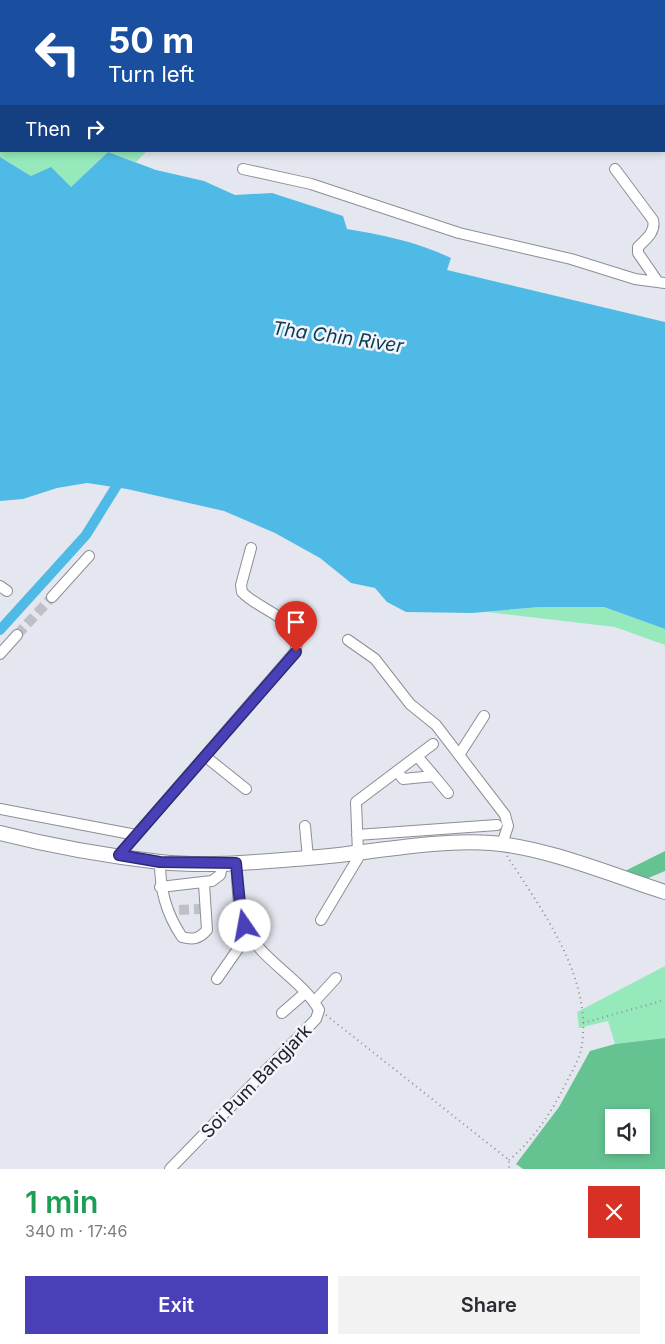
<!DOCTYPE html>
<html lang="en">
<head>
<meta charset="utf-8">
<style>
	:root { --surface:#fff; --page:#f2f2f3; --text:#2b2b33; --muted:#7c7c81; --accent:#4940b7 }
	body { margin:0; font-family:Inter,sans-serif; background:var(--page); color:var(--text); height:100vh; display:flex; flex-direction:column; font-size:19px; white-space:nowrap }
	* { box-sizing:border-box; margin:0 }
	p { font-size:16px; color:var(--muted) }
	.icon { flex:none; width:28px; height:28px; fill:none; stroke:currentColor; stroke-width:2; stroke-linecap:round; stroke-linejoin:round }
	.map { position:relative; height:1169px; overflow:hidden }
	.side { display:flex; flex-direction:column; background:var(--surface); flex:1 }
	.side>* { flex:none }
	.hud { position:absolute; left:0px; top:0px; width:665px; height:152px; box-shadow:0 2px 8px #0003; background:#1a4fa0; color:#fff; overflow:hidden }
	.controls { position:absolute; left:605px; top:1109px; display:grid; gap:10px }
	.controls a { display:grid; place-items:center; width:45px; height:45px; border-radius:0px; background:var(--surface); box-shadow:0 2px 8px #0003; font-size:25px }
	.pin { position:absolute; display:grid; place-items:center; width:42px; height:42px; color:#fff; margin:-51px -21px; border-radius:50% 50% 50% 0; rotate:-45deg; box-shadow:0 0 5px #0007 }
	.pin .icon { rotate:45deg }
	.me { position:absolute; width:55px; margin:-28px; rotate:348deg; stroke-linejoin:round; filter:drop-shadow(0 0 4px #0008) }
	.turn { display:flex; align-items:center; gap:18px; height:105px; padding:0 25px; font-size:22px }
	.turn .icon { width:65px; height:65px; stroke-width:2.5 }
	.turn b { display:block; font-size:35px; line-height:42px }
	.then { display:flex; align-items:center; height:48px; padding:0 25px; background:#0003; gap:10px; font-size:19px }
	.round { display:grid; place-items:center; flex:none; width:52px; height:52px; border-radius:0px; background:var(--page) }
	.headline { display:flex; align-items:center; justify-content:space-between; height:85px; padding:0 25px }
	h1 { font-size:30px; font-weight:600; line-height:38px; color:#1e9e55 }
	.primary-button { display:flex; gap:10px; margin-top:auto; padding:10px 25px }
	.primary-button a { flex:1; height:58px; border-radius:0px; background:var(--accent); color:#fff; font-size:20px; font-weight:600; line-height:58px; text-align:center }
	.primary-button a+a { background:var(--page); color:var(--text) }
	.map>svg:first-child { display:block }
	.green { fill:#96e9ba }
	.forest { fill:#65c391; fill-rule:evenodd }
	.water { fill:#50bae6 }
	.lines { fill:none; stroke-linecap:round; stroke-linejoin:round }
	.stream { stroke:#50bae6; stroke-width:2.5 }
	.canal { stroke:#50bae6; stroke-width:10 }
	.minor-tunnel { stroke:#bec0c8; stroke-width:10; stroke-dasharray:10 5; stroke-linecap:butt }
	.minor-casing { stroke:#8c8e96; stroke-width:12 }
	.major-casing { stroke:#8c8e96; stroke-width:16 }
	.path { stroke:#8f9097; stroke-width:2; stroke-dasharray:1 4; stroke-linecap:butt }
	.minor { stroke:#fff; stroke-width:10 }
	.major { stroke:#fff; stroke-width:14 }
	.route-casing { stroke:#2f2a77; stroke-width:12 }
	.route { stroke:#4940b7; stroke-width:9 }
	.labels { text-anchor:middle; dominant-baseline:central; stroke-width:5; stroke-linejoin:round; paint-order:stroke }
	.street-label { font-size:18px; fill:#232327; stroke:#f2f4fe }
	.water-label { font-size:19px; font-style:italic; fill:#0b3b4d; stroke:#f2f4fe }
</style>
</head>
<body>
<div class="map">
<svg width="665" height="1169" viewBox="0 0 665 1169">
	<rect width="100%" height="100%" fill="#e5e7f0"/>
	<path class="green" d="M 0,103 L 1,151 L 147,151 L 136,162 L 108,152 L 71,187 L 31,176 L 0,157 Z
		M 540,607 L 604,607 L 665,629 L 665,645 L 615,627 L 487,612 Z
		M 665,966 L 665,1038 L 615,1044 L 608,1021 L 579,1028 L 577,1012 Z"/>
	<path class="forest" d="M 665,851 L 665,871 L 646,879 L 625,871 Z
		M 665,1038 L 665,1169 L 523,1169 L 516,1164 L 559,1107 L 590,1051 L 615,1044 ZM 614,1118 L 641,1118 L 641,1145 L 614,1145 Z"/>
	<path class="water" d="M 108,152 L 156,170 L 204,181 L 235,195 L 272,193 L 343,216 L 347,229 C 383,235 418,242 451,258 L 447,270 L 665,322 L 665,629 L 604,607 L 540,607 L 472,613 L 406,612 L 387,602 L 375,588 L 351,583 L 320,558 L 275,533 L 224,511 L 127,489 L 87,483 L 57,488 L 23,499 L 0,501 L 0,157 L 31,176 L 51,167 L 71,187 Z"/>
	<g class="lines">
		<path class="stream" d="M 249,1 L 251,0
			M 0,89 L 1,89"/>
		<path class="canal" d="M 0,630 L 86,535 L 122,477"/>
		<path class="minor-tunnel" d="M 17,635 L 52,597
			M 179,910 L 201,909"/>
		<g class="minor-casing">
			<path id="minor" d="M 664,70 L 665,71
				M 664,95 L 665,94
				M 243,169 L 311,184 L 459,233 L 571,259 L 635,279 L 665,283
				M 615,169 L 653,220 C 656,232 646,239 638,247 L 638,253 L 658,282
				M 0,586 L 7,591
				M 52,597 L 89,556
				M 348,640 L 375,659 L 410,704 L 436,725 L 505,815 L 508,826 L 502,844
				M 0,654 L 17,635
				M 459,755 L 484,716
				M 417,756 L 434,776
				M 206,757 L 246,789
				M 397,771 L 403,779 L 434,776 L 448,793
				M 0,809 L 136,835
				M 305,826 L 308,858
				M 357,835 L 497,825
				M 358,853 L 356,802 L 433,744
				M 119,855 L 295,652 C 306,619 260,612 242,592 L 241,585 L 251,548
				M 160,862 C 160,890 166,913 182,937 C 193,940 199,939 207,930 L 204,884
				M 160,887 L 212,881 L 220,875 L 223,863
				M 321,920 L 361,853
				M 217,979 L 249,933
				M 314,1002 L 336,978
				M 282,1013 L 305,993
				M 170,1169 L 316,1019 L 319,1010 C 302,979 257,958 244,924 C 237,906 238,883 236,863"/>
		</g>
		<g class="major-casing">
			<path id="major" d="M 0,833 C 51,846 108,856 160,862 C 208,867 258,862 307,858 C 367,854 430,839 491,843 C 545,847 612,875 665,892"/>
		</g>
		<path class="path" d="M 507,856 C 542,910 595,981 581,1050 C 578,1063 568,1078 562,1091 C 549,1116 531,1142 509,1160
			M 326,1015 L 509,1160 L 509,1169
			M 583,1023 L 665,1000"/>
		<use href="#minor" class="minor"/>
		<use href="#major" class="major"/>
	</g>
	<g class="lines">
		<g class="route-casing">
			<path id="route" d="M 245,926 L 241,914 L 236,863 L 160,862 L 119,855 L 296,652"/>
		</g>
		<use href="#route" class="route"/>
	</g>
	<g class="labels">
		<g class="street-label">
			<text transform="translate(256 1081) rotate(-46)">Soi Pum Bangjark</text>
		</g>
		<g class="water-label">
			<text transform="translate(338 337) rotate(8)">Tha Chin River</text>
		</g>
	</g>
</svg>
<div class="controls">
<a><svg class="icon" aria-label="sound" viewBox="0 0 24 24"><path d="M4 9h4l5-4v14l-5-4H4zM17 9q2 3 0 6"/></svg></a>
</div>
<div class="pin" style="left:296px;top:652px;background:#d93025"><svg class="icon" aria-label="arrive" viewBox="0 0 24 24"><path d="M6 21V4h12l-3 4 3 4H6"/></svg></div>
<svg class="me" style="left:245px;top:926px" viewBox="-20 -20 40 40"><circle r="19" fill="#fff"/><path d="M0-13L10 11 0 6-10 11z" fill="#4940b7"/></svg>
<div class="hud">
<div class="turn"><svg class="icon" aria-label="left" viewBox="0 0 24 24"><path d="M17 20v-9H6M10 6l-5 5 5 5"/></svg><div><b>50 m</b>Turn left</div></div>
<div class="then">Then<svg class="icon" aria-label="right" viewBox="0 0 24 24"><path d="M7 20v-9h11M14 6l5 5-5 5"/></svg></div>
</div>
</div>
<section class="side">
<div class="headline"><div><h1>1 min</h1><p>340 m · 17:46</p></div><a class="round" style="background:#d93025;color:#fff"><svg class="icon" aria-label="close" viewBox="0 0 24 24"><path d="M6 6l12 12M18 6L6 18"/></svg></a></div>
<div class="primary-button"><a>Exit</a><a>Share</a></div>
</section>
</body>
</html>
